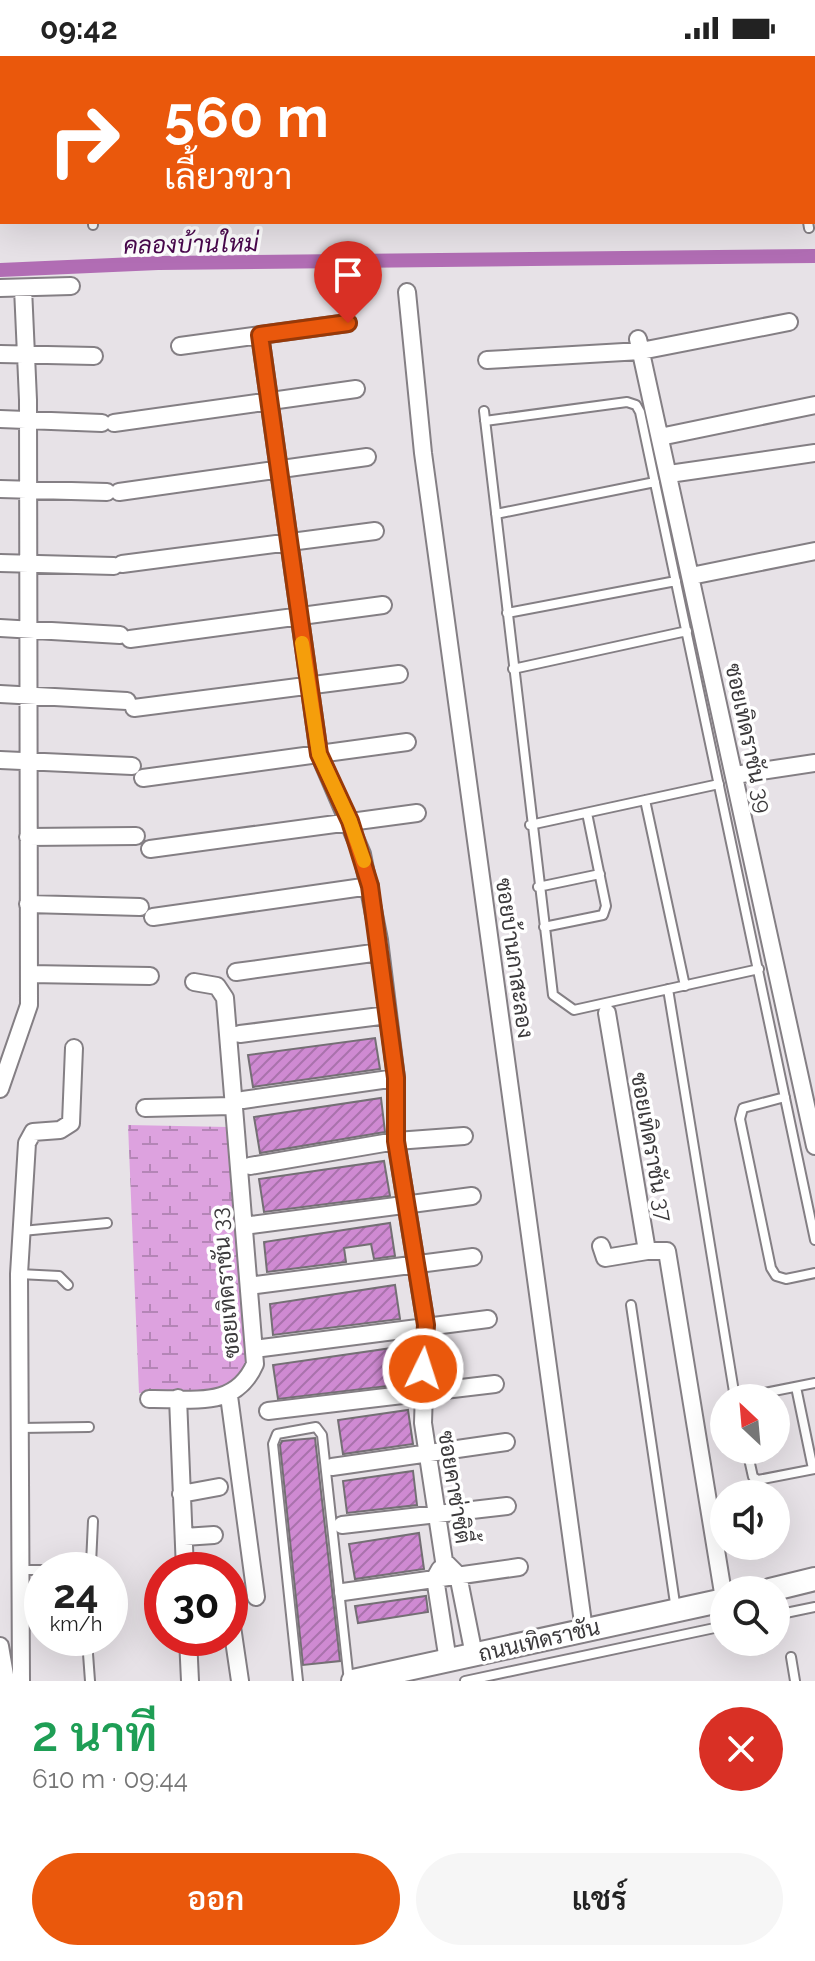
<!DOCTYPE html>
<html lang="th">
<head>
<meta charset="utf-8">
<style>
	:root { --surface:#fff; --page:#f6f6f6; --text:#222; --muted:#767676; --accent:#ea580c }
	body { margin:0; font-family:Raleway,Sarabun,sans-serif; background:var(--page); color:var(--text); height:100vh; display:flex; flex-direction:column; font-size:30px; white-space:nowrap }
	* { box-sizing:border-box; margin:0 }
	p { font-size:26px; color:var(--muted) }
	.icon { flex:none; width:44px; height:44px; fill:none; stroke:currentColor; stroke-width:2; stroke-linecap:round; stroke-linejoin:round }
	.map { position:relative; height:1625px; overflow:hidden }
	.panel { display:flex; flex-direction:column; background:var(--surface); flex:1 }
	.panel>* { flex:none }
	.guide { position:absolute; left:0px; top:0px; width:816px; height:168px; box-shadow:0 8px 32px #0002; background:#ea580c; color:#fff; overflow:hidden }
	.needle { width:52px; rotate:334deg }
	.tools { position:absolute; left:710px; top:1328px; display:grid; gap:16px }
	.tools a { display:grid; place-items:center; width:80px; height:80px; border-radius:50%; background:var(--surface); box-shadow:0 8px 32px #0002; font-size:40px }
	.speed { position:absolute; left:24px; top:1496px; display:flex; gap:16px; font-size:40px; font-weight:700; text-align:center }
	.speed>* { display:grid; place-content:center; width:104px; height:104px; border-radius:50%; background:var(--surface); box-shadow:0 8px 32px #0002; line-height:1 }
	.speed small { font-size:20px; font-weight:400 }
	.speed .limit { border:12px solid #d22; background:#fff; color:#111 }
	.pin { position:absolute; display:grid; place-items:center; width:68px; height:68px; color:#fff; margin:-82px -34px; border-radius:50% 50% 50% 0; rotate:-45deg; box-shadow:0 0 8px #0007 }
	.pin .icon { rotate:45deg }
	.me { position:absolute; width:88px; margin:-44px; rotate:4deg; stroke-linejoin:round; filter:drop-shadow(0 0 6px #0008) }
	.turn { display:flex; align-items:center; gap:28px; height:168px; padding:0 32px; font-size:36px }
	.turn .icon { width:104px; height:104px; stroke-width:2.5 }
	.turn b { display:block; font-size:56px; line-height:68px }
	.round { display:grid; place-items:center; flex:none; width:84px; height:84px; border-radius:42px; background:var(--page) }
	.overview { display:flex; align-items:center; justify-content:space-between; height:136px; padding:0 32px }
	h1 { font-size:48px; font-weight:600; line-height:60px; color:#1e9e55 }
	.primary-button { display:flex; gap:16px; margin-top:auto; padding:16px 32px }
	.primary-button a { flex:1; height:92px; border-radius:48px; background:var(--accent); color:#fff; font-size:32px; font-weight:600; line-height:92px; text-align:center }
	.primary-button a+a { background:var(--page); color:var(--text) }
	.status { display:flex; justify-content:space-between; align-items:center; height:56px; padding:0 40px; background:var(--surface); direction:ltr }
	.status svg { height:22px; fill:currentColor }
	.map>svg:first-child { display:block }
	.wetland { fill:url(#wetland-marsh) }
	.water { fill:url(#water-ripples) }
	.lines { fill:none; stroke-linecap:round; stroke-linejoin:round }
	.canal { stroke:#b16db4; stroke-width:14 }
	.building { fill:url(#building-hatch); stroke:#746f74; stroke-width:2 }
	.lane-casing { stroke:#847f84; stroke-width:12 }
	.street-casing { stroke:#847f84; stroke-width:20 }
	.secondary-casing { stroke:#847f84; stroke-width:26 }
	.lane { stroke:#fff; stroke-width:8 }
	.street { stroke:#fff; stroke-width:16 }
	.secondary { stroke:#fff; stroke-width:22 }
	.route-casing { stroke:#983908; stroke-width:20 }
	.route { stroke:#ea580c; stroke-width:14 }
	.slow { stroke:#f59e0b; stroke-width:14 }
	.labels { text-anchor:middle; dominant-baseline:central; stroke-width:7; stroke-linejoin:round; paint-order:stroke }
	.street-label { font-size:22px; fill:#3b393b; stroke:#fff }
	.water-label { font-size:24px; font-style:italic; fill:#49074d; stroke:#fff }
</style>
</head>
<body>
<div class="status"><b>09:42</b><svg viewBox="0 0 49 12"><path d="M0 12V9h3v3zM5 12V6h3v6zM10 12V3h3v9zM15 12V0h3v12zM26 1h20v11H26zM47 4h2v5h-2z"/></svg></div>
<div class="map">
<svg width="815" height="1625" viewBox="0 0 815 1625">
	<defs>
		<pattern id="wetland-marsh" width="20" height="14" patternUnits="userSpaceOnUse" patternTransform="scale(2)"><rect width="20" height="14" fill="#dda2df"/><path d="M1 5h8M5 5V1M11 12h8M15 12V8" fill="none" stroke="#b485b6"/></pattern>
		<pattern id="water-ripples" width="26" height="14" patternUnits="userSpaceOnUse" patternTransform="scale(2)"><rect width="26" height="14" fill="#b16db4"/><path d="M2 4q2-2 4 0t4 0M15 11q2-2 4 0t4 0" fill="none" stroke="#915b94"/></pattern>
		<pattern id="building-hatch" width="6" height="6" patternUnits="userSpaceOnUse" patternTransform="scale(2)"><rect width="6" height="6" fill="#cf8ad2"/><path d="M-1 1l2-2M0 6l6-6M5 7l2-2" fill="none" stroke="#a972ac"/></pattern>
	</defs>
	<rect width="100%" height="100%" fill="#e7e2e7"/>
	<path class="wetland" d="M 128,1069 L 228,1071 L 249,1307 L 230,1333 L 139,1337 Z"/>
	<path class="water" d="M 0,0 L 330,0 L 2,2 L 0,8 Z"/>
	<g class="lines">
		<path class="canal" d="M 0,214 L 158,207 L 815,200"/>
	</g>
	<path class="building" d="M 375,982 L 380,1013 L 253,1031 L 248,999 Z
		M 381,1042 L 385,1076 L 260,1097 L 254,1061 Z
		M 384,1105 L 390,1140 L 264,1156 L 259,1123 Z
		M 390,1167 L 395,1200 L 374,1203 L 371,1188 L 344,1192 L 346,1206 L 267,1216 L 264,1186 Z
		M 395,1229 L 400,1263 L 273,1279 L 270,1248 Z
		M 399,1291 L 405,1328 L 278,1343 L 273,1309 Z
		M 408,1354 L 413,1388 L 343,1398 L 338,1364 Z
		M 315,1382 L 340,1605 L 303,1609 L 280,1389 L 282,1385 Z
		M 413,1415 L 417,1449 L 347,1457 L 343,1425 Z
		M 419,1477 L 424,1513 L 355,1523 L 349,1488 Z
		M 426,1540 L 428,1556 L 358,1567 L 355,1550 Z"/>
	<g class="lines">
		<g class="lane-casing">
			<path id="lane" d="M 808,166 L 809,172
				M 93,169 L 93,166
				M 484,355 L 553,939 L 574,954 L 759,913
				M 485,365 L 627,346 L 636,349 L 640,356 L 815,1184
				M 496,458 L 655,426
				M 507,557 L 676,525
				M 513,613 L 687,575
				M 645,744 L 685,930
				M 530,769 L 719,728
				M 538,831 L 600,818
				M 544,871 L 603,859 L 606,850 L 587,757
				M 668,933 L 735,1342
				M 785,1041 L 743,1052 L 740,1063 L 771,1212 L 776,1220 L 786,1223 L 815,1217
				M 22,1175 L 107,1167
				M 19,1218 L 59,1220 L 68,1229
				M 631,1249 L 676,1554
				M 796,1331 L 813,1413
				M 739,1342 L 815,1327
				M 20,1372 L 89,1371
				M 747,1394 L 753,1421 L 758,1424 L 815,1413
				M 22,1514 L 42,1514
				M 81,1514 L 91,1508 L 93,1465
				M 776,1559 L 815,1551
				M 87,1584 L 90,1625
				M 791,1601 L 795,1625
				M 298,1625 L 273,1388 L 277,1378 L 316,1371 L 322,1379 L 349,1625
				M 465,1625 L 724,1570"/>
		</g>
		<g class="street-casing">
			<path id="street" d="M 814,82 L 815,82
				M 0,103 L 2,103
				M 0,232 L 71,230
				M 407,236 L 423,397 L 584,1574
				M 260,279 L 319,698 L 362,798 L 379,884 L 396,1022 L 396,1085 L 426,1269 L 423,1367 L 444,1505 L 458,1519 L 474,1599
				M 638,283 L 815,1090
				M 180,290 L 348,267
				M 0,298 L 94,300
				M 487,304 L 641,295 L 789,266
				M 0,363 L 102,367
				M 114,367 L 356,333
				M 660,381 L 815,349
				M 669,418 L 815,397
				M 0,433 L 107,436
				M 119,436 L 367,401
				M 0,507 L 114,510
				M 122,508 L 375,475
				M 691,520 L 815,495
				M 0,572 L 120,579
				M 130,583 L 383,549
				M 0,638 L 127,645
				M 134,652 L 399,618
				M 0,704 L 132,710
				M 735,719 L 815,707
				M 143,722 L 407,686
				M 28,781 L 136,780
				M 150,793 L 417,757
				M 28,848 L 140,851
				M 153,861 L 370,830
				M 236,916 L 380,896
				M 29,918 L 150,920
				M 607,957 L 647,1195 L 667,1195 L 724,1543
				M 240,978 L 388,959
				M 0,1033 L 29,949 L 28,344 L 23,232
				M 243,1044 L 396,1022
				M 145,1052 L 232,1050
				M 250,1110 L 396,1085 L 464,1080
				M 251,1169 L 472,1140
				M 601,1190 L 605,1202 L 647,1195
				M 256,1229 L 473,1201
				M 262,1292 L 488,1263
				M 229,1340 L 256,1541
				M 178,1342 L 185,1514
				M 149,1343 C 192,1342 235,1354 255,1308 L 225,942 L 217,930 L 194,926
				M 268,1355 L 495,1328
				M 332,1411 L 506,1386
				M 181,1438 L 219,1431
				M 342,1469 L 507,1450
				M 184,1481 L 214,1479
				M 440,1513 L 435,1522 L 448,1605
				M 343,1536 L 519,1511
				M 230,1557 L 240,1625
				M 188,1582 L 190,1625
				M 0,1590 L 6,1625
				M 21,1625 L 19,1218 L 27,1087 L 33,1076 L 60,1074 L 71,1067 L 74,992"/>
		</g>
		<g class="secondary-casing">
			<path id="secondary" d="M 770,1534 L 815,1523
				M 353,1625 L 724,1544"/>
		</g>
		<use href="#lane" class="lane"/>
		<use href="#street" class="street"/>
		<use href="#secondary" class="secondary"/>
	</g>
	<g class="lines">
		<g class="route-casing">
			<path id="route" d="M 348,267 L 260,279 L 319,698 L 350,765 L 370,830 L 396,1022 L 396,1085 L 426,1269 L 423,1313"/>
		</g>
		<use href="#route" class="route"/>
		<path class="slow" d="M 302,587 L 319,698 L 350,765 L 364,805"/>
	</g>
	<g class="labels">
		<g class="street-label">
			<text transform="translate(749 682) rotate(78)">ซอยเทิดราชัน 39</text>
			<text transform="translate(515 902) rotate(82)">ซอยบ้านกาสะลอง</text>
			<text transform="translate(652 1091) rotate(80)">ซอยเทิดราชัน 37</text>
			<text transform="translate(225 1227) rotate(-95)">ซอยเทิดราชัน 33</text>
			<text transform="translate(455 1431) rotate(81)">ซอยคาซ่าซิตี้</text>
			<text transform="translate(539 1584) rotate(-13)">ถนนเทิดราชัน</text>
		</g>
		<g class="water-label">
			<text transform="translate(191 188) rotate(-1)">คลองบ้านใหม่</text>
		</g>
	</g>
</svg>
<div class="tools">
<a><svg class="needle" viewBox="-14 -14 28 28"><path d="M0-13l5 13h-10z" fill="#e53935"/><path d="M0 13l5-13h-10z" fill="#767676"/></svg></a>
<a><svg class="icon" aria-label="sound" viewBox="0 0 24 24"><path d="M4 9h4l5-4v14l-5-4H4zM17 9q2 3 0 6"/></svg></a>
<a><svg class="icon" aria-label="search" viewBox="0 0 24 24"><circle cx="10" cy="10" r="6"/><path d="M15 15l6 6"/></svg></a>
</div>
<div class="speed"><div>24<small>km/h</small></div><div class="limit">30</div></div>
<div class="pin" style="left:348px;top:267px;background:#d93025"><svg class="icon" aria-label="arrive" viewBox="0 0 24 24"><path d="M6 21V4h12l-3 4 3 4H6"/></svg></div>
<svg class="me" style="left:423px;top:1313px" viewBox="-20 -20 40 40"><circle r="17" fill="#ea580c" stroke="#fff" stroke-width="3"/><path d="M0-11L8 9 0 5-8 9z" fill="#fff"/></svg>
<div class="guide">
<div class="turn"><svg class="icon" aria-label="right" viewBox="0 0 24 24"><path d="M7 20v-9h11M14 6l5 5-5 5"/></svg><div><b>560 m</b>เลี้ยวขวา</div></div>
</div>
</div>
<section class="panel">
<div class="overview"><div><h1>2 นาที</h1><p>610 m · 09:44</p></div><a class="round" style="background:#d93025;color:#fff"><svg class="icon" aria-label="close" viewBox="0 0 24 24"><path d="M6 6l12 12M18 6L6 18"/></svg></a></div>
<div class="primary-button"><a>ออก</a><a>แชร์</a></div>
</section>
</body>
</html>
